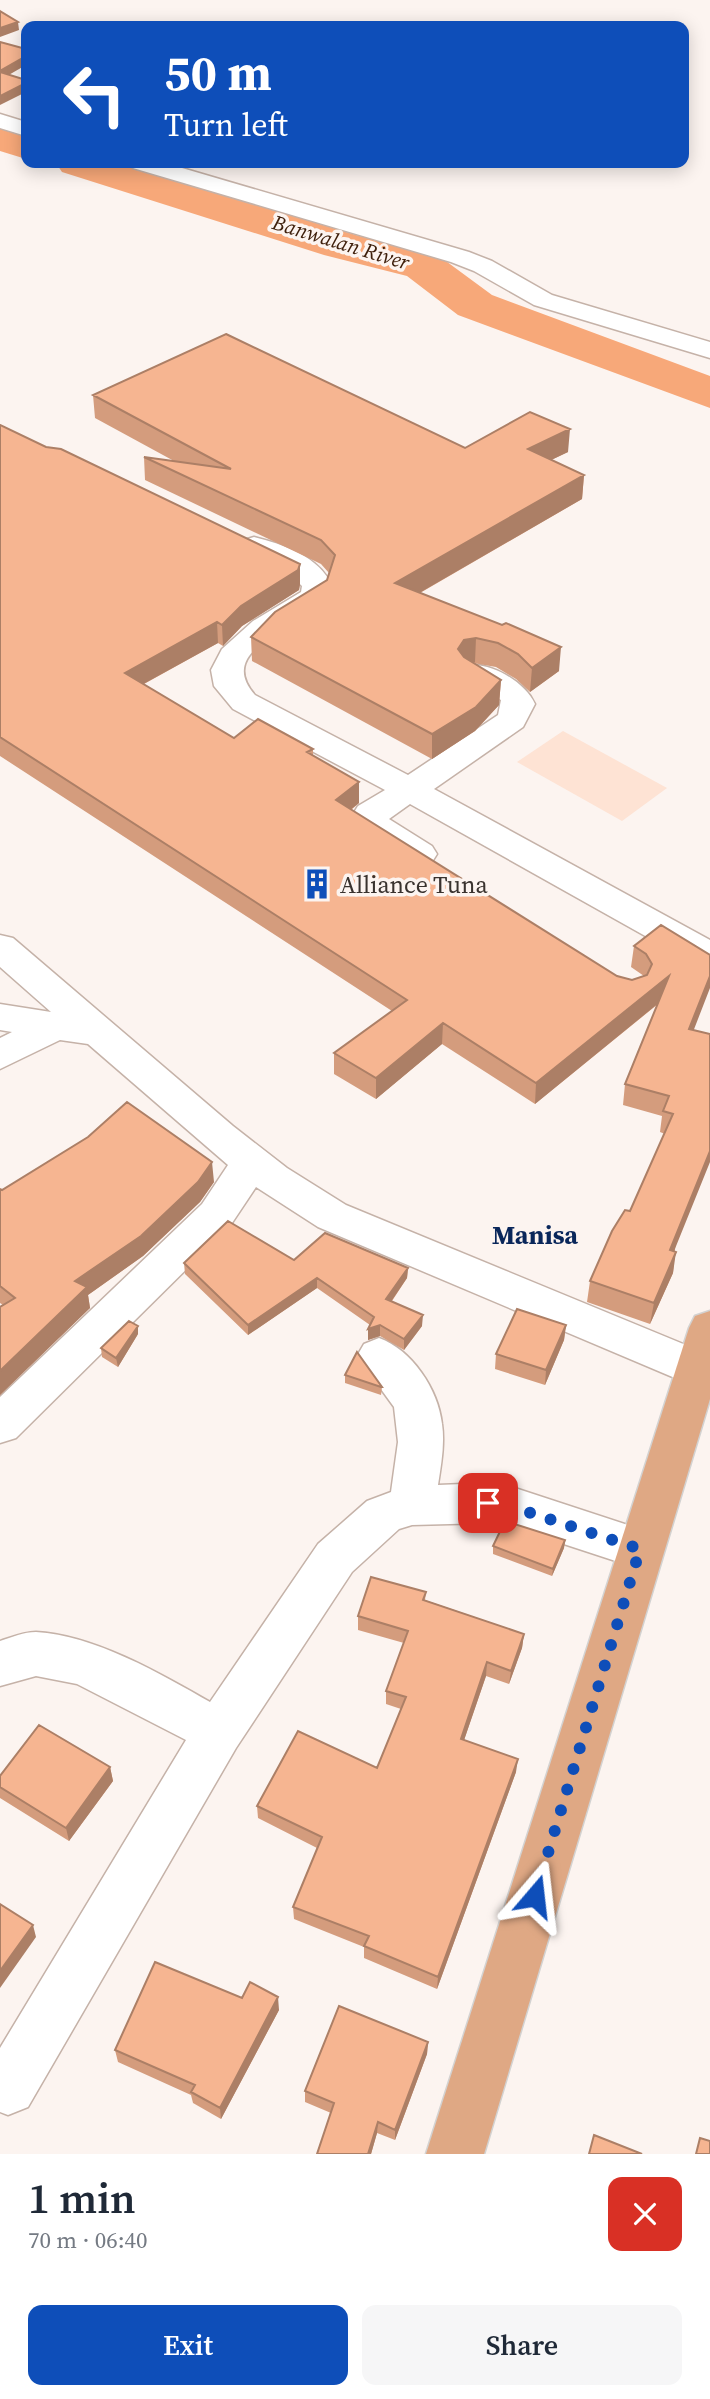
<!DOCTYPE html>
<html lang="en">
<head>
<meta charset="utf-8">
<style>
	:root { --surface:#fff; --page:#f6f6f7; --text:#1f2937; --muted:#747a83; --accent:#0e4eb9 }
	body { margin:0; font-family:"Source Serif 4",serif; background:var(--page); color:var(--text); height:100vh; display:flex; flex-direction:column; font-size:26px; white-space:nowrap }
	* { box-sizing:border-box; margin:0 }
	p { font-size:23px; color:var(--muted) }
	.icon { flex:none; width:38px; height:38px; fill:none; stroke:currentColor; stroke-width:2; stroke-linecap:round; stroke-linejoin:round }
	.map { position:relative; height:2154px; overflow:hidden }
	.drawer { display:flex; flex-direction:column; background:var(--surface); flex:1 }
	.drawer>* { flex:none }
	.banner { position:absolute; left:21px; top:21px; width:668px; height:147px; border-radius:14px; box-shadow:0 4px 18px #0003; background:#0e4eb9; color:#fff; overflow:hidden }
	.pin { position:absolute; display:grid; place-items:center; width:60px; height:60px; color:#fff; margin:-30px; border-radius:14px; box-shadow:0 4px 10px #0006 }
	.me { position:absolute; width:77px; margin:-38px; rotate:17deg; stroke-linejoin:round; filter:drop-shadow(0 0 5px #0008) }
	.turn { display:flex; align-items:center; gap:24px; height:147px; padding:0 28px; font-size:32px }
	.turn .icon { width:91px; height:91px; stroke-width:2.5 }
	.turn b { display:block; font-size:49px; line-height:60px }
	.round { display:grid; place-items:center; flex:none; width:74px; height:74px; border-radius:14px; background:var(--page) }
	.summary { display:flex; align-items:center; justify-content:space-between; height:119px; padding:0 28px }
	h1 { font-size:42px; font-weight:600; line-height:52px }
	.button { display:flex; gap:14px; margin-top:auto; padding:14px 28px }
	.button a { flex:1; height:80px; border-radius:14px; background:var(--accent); color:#fff; font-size:28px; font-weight:600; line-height:80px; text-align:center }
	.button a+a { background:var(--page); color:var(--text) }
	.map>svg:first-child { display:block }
	.built { fill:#fee3d4 }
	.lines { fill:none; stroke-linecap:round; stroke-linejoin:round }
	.river { fill:#f7a879; fill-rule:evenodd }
	.minor-casing { stroke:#c5b2a8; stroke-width:3 }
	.major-casing { stroke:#d3d2d1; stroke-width:3 }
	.minor { fill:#fff; fill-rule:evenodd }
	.major { fill:#dfa884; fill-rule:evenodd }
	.wall { fill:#d49c7d }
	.shaded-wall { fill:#ac7f66 }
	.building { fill:#f6b591; stroke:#ac7f66; stroke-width:2 }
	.route { stroke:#0e4eb9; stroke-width:12; stroke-dasharray:0 21.6 }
	.labels { text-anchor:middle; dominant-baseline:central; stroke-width:7; stroke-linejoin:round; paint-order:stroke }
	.far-water-label { font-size:21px; font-style:italic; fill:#3f200c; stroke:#fcf4f0 }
	.poi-label { font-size:24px; fill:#39322e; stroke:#fcf4f0; text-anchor:start }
	.neighbourhood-label { font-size:26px; font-weight:bold; fill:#09265a; stroke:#fcf4f0 }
</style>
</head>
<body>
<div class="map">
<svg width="710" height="2154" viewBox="0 0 710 2154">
	<rect width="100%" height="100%" fill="#fcf4f0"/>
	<path class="built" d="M 563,731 L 667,788 L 622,821 L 517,762 Z"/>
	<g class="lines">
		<path class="river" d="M 0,126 L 26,133 L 26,159 L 0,151 Z
			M 56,163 L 120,163 L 356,235 L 439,256 L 492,295 L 710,376 L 710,408 L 458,315 L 407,276 L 324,255 L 62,172 Z"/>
		<g class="minor-casing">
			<path id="minor" d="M 0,114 L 26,122 L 26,136 L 0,128 Z
				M 130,163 L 165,163 L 469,252 L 492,261 L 552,295 L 710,342 L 710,358 L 534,305 L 474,271 L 451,262 L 133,168 Z
				M 254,537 C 283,544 320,557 332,586 C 324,626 208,642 255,695 L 408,775 L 498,715 L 501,700 L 465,680 L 460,673 L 465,666 C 489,660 525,682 535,704 L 523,727 L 434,789 L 710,940 L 710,968 L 697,965 L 410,804 L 389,819 L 432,846 L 437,854 L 432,862 C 404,870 362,842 353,814 L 358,806 L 385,790 L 233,709 L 214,686 L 211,670 L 222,649 L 253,621 L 301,592 L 302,586 L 286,571 L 244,552 L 239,546 L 244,540 Z
				M 0,935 L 13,938 L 233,1126 L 287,1168 L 346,1205 L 710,1355 L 710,1381 L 697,1386 L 682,1381 L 318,1227 L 256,1187 L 230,1226 L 16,1438 L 0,1443 L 0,1397 L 202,1204 L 228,1165 L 88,1044 L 60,1040 L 0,1069 L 0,1038 L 12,1032 L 0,1030 L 0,1004 L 51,1012 L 0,967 Z
				M 379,1338 C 412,1350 438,1389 442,1424 C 445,1444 441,1465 438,1485 L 488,1483 L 518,1489 L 640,1529 L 656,1535 L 663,1549 L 656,1563 L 640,1569 L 518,1529 L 488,1523 L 412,1525 L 399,1529 L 352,1572 L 236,1748 L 28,2107 L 8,2115 L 0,2112 L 0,2048 L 186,1740 L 77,1684 L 36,1676 L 0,1686 L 0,1641 C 12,1637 24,1632 36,1632 C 94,1635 161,1674 210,1702 L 318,1544 L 367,1501 L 391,1492 L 398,1442 L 394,1407 L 357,1356 L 364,1344 Z"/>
		</g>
		<g class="major-casing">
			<path id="major" d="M 710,1311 L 710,1399 L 484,2154 L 426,2154 L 689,1328 L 695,1316 Z"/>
		</g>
		<use href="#minor" class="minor"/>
		<use href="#major" class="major"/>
	</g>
	<path class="wall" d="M 93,395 L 465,448 L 568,452 L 551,460 L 584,475 L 582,499 L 420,593 L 559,671 L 530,692 L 516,679 L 496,667 L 473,663 L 501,680 L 499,705 L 475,731 L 432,759 L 252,661 L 251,637 L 327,580 L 329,573 L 321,564 L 145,480 L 144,457 L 174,461 L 95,418 Z
		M 0,425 L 300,584 L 299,590 L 242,626 L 223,646 L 218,643 L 144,684 L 234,738 L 313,749 L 313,755 L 359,803 L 351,810 L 617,976 L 632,980 L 644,976 L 631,967 L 634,946 L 661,925 L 694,1030 L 673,1273 L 650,1324 L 587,1302 L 590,1281 L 630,1211 L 665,1134 L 660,1132 L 662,1116 L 623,1105 L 625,1084 L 658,1004 L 535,1104 L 442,1044 L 376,1099 L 334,1074 L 334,1053 L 392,1011 L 0,756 Z
		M 214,1182 L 200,1202 L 143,1256 L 88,1295 L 90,1308 L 0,1395 L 0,1307 L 3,1305 L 0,1303 L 0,1189 L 2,1190 Z
		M 294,1260 L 408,1268 L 407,1278 L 392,1301 L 422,1326 L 404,1350 L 380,1336 L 368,1340 L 370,1325 L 317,1288 L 248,1335 L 185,1274 L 184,1263 Z
		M 566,1325 L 564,1340 L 545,1385 L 495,1369 L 496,1354 Z
		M 138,1334 L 118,1367 L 102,1357 L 101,1348 Z
		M 345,1375 L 382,1387 L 381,1395 L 345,1383 Z
		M 565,1540 L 564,1548 L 552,1576 L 493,1554 L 493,1546 Z
		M 426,1592 L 425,1600 L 524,1634 L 522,1648 L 509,1684 L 486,1676 L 464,1740 L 516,1772 L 437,1989 L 364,1958 L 364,1947 L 294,1919 L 293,1907 L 317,1848 L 258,1818 L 257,1806 L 377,1768 L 401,1709 L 386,1704 L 386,1691 L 404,1643 L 358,1630 L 358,1616 Z
		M 110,1767 L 113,1781 L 69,1841 L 0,1798 L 0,1776 Z
		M 242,1998 L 279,2010 L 221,2119 L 193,2103 L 191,2095 L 118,2062 L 115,2050 Z
		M 428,2042 L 427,2054 L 395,2140 L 377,2133 L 371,2154 L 317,2154 L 331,2113 L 305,2102 L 305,2091 Z"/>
	<path class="shaded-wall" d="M 18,22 L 19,30 L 0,37 L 0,28 Z
		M 26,56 L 26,65 L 0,80 L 0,71 Z
		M 26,83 L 26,92 L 0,105 L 0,96 Z
		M 570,429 L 568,452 L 526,472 L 528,449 Z
		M 584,475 L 582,499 L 395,607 L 395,583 Z
		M 300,564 L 300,584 L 299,590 L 242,626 L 223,646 L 222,625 L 241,606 Z
		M 217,622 L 218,643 L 127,693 L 125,673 Z
		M 476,638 L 475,662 L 463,664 L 458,649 L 464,640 Z
		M 561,647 L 559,671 L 530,692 L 532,668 Z
		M 501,680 L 499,705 L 475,731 L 432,759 L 432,734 Z
		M 359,782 L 359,803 L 336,821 L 336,800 Z
		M 669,976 L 666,997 L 535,1104 L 536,1083 Z
		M 710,976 L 710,988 L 686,1050 L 689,1029 Z
		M 443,1023 L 442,1044 L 376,1099 L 376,1078 Z
		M 710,1151 L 710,1162 L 666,1271 L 670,1250 Z
		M 212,1162 L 214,1182 L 200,1202 L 143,1256 L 88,1295 L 90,1308 L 0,1395 L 0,1371 L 75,1281 Z
		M 676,1252 L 673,1273 L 650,1324 L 654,1303 Z
		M 408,1268 L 407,1278 L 386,1309 L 386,1299 Z
		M 317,1278 L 317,1288 L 248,1335 L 248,1325 Z
		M 423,1315 L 422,1326 L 404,1350 L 404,1339 Z
		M 380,1325 L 380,1336 L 368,1340 L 368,1329 Z
		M 566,1325 L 564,1340 L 545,1385 L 546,1370 Z
		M 138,1326 L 138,1334 L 118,1367 L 116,1358 Z
		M 565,1540 L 564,1548 L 552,1576 L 553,1569 Z
		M 524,1634 L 522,1648 L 509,1684 L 511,1671 Z
		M 487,1662 L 486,1676 L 460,1752 L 461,1739 Z
		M 518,1759 L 516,1772 L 437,1989 L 438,1977 Z
		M 110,1767 L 113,1781 L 69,1841 L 66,1828 Z
		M 33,1925 L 36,1937 L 0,1988 L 0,1971 Z
		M 278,1997 L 279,2010 L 221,2119 L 220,2108 Z
		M 428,2042 L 427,2054 L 395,2140 L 395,2130 Z
		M 378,2122 L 377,2133 L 371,2154 L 368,2154 Z"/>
	<path class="building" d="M 0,11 L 18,22 L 0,28 Z
		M 0,42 L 26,49 L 26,56 L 0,71 Z
		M 0,72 L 26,80 L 26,83 L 0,96 Z
		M 226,334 L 465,448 L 530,412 L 570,429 L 528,449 L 584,475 L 395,583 L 502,625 L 506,623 L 561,647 L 532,668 L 518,654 L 498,643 L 476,638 L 464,640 L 458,649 L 464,657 L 501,680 L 476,707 L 432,734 L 251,637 L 275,612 L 327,580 L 335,555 L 321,540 L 144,457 L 231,469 L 93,395 Z
		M 0,425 L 46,447 L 61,449 L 300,564 L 298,570 L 241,606 L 222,625 L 217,622 L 125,673 L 234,738 L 258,719 L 313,749 L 307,752 L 359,782 L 336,800 L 617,976 L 632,980 L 647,975 L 652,964 L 646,954 L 634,946 L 661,925 L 710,955 L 710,976 L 689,1029 L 710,1034 L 710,1151 L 670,1250 L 676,1252 L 654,1303 L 590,1281 L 612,1231 L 625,1210 L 630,1211 L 673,1114 L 663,1111 L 669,1096 L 625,1084 L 669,976 L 536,1083 L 443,1023 L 376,1078 L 334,1053 L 407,1000 L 0,737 Z
		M 127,1102 L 212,1162 L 198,1182 L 141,1236 L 75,1281 L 87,1287 L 0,1371 L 0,1307 L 15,1298 L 0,1286 L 0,1189 L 2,1190 L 88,1137 Z
		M 228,1221 L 294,1260 L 325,1233 L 408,1268 L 386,1299 L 423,1315 L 404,1339 L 380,1325 L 368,1329 L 374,1317 L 317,1278 L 248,1325 L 184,1263 Z
		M 517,1309 L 566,1325 L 546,1370 L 496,1354 Z
		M 129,1321 L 138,1326 L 116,1358 L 101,1348 Z
		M 357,1352 L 382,1387 L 381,1387 L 345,1375 Z
		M 505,1521 L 565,1540 L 553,1569 L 493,1546 Z
		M 371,1577 L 426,1592 L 423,1600 L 524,1634 L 511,1671 L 487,1662 L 461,1739 L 518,1759 L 438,1977 L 364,1946 L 369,1936 L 293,1907 L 322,1837 L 257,1806 L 298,1731 L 377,1768 L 406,1697 L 386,1691 L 408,1631 L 358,1616 Z
		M 39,1725 L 110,1767 L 66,1828 L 0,1787 L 0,1776 Z
		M 0,1904 L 33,1925 L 0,1971 Z
		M 155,1962 L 242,1998 L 250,1982 L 278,1997 L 220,2108 L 191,2092 L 195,2085 L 115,2050 Z
		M 339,2006 L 428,2042 L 395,2130 L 378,2122 L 368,2154 L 317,2154 L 334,2103 L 305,2091 Z
		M 594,2135 L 642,2154 L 589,2154 Z
		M 700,2138 L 710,2141 L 710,2154 L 696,2154 Z"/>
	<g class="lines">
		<path class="route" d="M 488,1503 L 519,1509 L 640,1549 L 535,1896"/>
	</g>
	<defs>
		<g id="building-bare" transform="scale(2.415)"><path d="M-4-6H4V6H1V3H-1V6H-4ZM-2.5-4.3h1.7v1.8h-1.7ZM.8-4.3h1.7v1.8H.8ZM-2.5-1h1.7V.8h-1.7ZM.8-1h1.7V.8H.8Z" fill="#0e4eb9" stroke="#fcf4f0" stroke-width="2.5" paint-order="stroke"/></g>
	</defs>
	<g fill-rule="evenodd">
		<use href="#building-bare" x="317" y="884"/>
	</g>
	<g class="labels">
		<g class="far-water-label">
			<text transform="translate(341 242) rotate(17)">Banwalan River</text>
		</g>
		<g class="poi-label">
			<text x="340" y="884">Alliance Tuna</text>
		</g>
		<g class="neighbourhood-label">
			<text x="535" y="1235">Manisa</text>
		</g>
	</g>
</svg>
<div class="pin" style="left:488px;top:1503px;background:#d93025"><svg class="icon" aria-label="arrive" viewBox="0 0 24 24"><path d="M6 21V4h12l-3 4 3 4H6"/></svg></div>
<svg class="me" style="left:535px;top:1896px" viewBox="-20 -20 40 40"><path d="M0-17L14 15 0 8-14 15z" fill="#0e4eb9" stroke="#fff" stroke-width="4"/></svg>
<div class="banner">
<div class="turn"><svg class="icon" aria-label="left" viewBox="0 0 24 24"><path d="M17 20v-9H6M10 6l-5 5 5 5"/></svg><div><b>50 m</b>Turn left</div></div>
</div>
</div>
<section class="drawer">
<div class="summary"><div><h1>1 min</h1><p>70 m · 06:40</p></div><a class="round" style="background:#d93025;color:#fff"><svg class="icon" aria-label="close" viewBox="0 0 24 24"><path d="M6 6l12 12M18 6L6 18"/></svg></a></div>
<div class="button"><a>Exit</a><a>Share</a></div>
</section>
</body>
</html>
